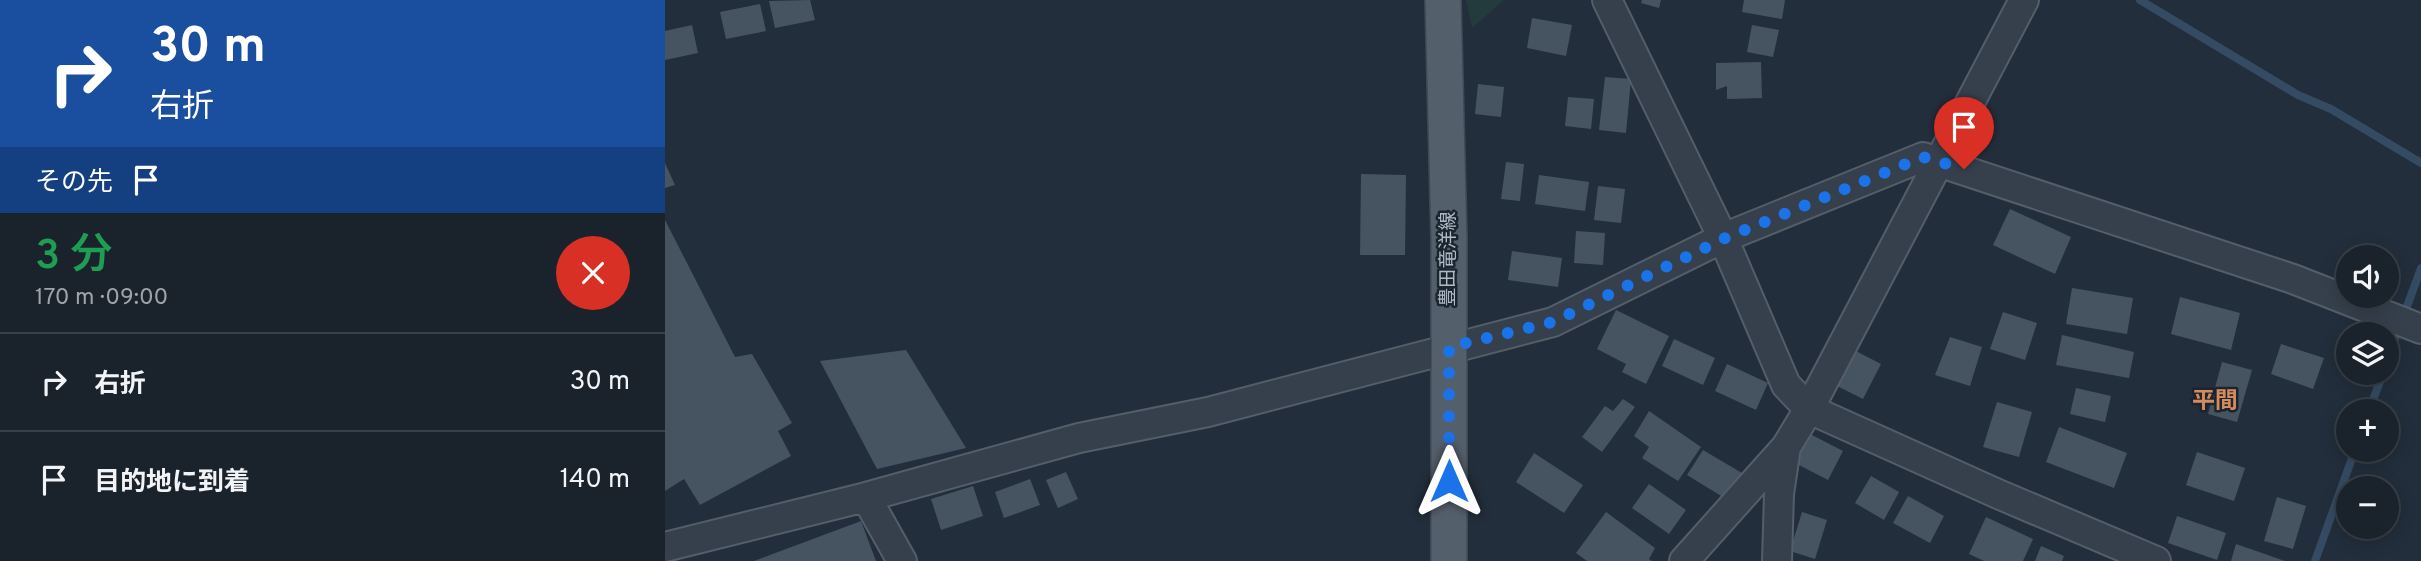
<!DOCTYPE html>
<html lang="ja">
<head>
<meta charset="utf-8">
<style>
	:root { --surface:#1a222c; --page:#272f38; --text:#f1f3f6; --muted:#9fa4a9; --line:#383f48 }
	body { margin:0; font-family:Overpass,"Noto Sans JP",sans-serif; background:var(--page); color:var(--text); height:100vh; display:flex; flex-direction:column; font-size:26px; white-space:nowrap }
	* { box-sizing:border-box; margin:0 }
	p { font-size:23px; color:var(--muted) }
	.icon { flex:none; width:38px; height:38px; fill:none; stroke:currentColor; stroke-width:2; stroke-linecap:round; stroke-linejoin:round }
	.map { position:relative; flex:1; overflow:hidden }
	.drawer { display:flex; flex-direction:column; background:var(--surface); width:665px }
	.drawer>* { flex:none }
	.guide { background:#1a4fa0; color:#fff; overflow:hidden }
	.buttons { position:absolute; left:1671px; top:245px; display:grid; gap:14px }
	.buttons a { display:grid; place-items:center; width:63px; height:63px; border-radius:50%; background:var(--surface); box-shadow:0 4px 18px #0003,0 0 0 2px var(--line); font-size:35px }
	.pin { position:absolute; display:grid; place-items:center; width:60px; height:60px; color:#fff; margin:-72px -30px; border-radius:50% 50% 50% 0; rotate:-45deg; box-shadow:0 0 7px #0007 }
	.pin .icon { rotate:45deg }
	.me { position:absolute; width:77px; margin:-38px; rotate:0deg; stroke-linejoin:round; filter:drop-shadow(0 0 5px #0008) }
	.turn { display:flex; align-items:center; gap:24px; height:147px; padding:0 35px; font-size:32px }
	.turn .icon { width:91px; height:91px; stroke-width:2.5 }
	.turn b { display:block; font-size:49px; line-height:60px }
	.then { display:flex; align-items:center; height:66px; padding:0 35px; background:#0003; gap:14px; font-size:26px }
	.round { display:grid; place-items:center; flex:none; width:74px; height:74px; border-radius:37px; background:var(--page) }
	.overview { display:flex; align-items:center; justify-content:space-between; height:119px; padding:0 35px }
	h1 { font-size:42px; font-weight:600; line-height:52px; color:#1e9e55 }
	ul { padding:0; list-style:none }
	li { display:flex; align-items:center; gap:21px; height:98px; padding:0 35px; border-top:2px solid var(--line) }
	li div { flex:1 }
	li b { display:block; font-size:26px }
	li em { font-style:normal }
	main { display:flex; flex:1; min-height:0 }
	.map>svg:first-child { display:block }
	.green { fill:#243b3d }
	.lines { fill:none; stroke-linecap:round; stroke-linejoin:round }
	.stream { stroke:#354b63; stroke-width:8 }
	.building { fill:#465462 }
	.minor-casing { stroke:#545e69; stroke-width:32 }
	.major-casing { stroke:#3f4954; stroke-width:38 }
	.minor { stroke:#36404c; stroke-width:28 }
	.major { stroke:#545f6c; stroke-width:35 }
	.route { stroke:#1a73e8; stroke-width:12; stroke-dasharray:0 21.6 }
	.labels { text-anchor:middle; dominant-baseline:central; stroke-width:5; stroke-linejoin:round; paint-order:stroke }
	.street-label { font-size:19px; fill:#b1bbc7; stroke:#1b2530 }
	.quarter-label { font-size:23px; font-weight:bold; fill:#d68b5e; stroke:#1b2530 }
</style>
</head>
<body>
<main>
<section class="drawer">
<div class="guide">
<div class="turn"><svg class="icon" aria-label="right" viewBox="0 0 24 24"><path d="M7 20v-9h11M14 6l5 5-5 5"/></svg><div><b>30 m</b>右折</div></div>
<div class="then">その先<svg class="icon" aria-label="arrive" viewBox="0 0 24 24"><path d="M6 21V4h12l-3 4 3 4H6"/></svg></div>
</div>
<div class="overview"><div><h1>3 分</h1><p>170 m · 09:00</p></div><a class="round" style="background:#d93025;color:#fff"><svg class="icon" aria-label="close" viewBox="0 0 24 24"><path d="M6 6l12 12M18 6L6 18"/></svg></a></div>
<ul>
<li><svg class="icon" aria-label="right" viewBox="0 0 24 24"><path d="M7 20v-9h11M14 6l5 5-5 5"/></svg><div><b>右折</b></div><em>30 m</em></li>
<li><svg class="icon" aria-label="arrive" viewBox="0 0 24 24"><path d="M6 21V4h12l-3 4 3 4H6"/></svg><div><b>目的地に到着</b></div><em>140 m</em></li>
</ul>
</section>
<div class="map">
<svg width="1756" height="561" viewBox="0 0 1756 561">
	<rect width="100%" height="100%" fill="#222e3b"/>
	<path class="green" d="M 801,0 L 839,0 L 807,28 Z"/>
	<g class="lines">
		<path class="stream" d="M 1475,0 L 1633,95 L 1666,109 L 1756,163
			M 1722,361 L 1756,268
			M 1704,411 L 1718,373
			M 1650,561 L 1690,450"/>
	</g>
	<path class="building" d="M 145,0 L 150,20 L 110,28 L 104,1 Z
		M 977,0 L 996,0 L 994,8 L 976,3 Z
		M 1079,0 L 1120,0 L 1117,19 L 1077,12 Z
		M 95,4 L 101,31 L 61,39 L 55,12 Z
		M 867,18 L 907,25 L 901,56 L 862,48 Z
		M 27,25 L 33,53 L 0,60 L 0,31 Z
		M 1087,25 L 1114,30 L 1108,57 L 1082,52 Z
		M 1096,62 L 1097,98 L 1062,99 L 1062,86 L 1051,90 L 1051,63 Z
		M 940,77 L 966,79 L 961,133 L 934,130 Z
		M 813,84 L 839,87 L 836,117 L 810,114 Z
		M 903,97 L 929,99 L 926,129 L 900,126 Z
		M 841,162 L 859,164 L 855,201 L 836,199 Z
		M 0,163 L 10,185 L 0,188 Z
		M 696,174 L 741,175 L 740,255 L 695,255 Z
		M 874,175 L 924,182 L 920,211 L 870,204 Z
		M 933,186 L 960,189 L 956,223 L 929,220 Z
		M 1345,209 L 1406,237 L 1390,274 L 1328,245 Z
		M 0,220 L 70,357 L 87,354 L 127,423 L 113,431 L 126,456 L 35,505 L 19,479 L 0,491 Z
		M 911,231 L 940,233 L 938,265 L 909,263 Z
		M 847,251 L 897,258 L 893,287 L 843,280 Z
		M 1407,288 L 1468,298 L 1462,334 L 1401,324 Z
		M 1515,297 L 1575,313 L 1566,350 L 1506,334 Z
		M 951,310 L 1004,336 L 981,384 L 957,372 L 961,364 L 932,349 Z
		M 1338,312 L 1372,323 L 1360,360 L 1325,349 Z
		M 1397,335 L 1469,352 L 1464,378 L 1391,365 Z
		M 1285,337 L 1317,347 L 1305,386 L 1270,375 Z
		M 1009,339 L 1050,358 L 1038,385 L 997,366 Z
		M 1616,344 L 1659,358 L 1648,389 L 1606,374 Z
		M 241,350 L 301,448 L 212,469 L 155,361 Z
		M 1189,350 L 1216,364 L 1198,399 L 1170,385 Z
		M 1557,362 L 1587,370 L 1572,422 L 1543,414 Z
		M 1062,364 L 1103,383 L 1091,410 L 1050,391 Z
		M 1411,388 L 1446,396 L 1440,422 L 1405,414 Z
		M 958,399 L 970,407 L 937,452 L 917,437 L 940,406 L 948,411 Z
		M 1332,402 L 1367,412 L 1354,457 L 1318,447 Z
		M 984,411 L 1036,447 L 1013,481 L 977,458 L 984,447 L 969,436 Z
		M 1394,427 L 1462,453 L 1449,488 L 1381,462 Z
		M 1145,434 L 1178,451 L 1163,480 L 1130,463 Z
		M 1038,450 L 1077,473 L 1061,499 L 1022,475 Z
		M 1532,452 L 1580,468 L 1569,501 L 1521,485 Z
		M 869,453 L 918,485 L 899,513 L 851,482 Z
		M 401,472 L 413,499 L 393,508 L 381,480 Z
		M 1206,476 L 1234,492 L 1219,520 L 1190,503 Z
		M 365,479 L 375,505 L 339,518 L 330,492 Z
		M 984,484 L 1021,510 L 1004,534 L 967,508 Z
		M 308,486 L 318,516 L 276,530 L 266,499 Z
		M 1243,496 L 1279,516 L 1265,543 L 1228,523 Z
		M 1612,497 L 1641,506 L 1628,549 L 1599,541 Z
		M 941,512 L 990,548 L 984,559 L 987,561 L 922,561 L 911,553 Z
		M 1137,512 L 1162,520 L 1150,559 L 1125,551 Z
		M 1512,516 L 1561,533 L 1552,560 L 1503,543 Z
		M 1321,517 L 1368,539 L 1358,561 L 1319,561 L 1304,554 Z
		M 196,521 L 211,561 L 89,561 Z
		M 1571,544 L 1620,561 L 1566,561 Z
		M 1376,546 L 1399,556 L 1397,561 L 1370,561 Z"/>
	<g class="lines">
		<g class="minor-casing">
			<path id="minor" d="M 942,0 L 1058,238 L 1121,385 L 1144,409 L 1333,494 L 1491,561
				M 201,497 L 237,561
				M 0,547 L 201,497 L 414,438 L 543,412 L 888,322 L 1058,238 L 1258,157 L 1628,279 L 1756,329
				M 1019,561 L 1121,447
				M 1112,561 L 1114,494 L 1121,447 L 1144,409 L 1359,0"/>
		</g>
		<g class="major-casing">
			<path id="major" d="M 778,0 L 784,239 L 784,561"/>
		</g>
		<use href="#minor" class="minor"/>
		<use href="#major" class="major"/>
	</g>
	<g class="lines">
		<path class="route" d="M 784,481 L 784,347 L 888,322 L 1058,239 L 1258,157 L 1299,169"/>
	</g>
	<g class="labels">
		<g class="street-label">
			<text transform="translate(784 259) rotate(-90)">豊田竜洋線</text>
		</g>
		<g class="quarter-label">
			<text x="1550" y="402">平間</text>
		</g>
	</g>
</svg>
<div class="buttons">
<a><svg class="icon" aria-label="sound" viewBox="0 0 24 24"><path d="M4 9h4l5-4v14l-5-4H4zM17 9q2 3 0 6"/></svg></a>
<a><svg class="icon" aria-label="layers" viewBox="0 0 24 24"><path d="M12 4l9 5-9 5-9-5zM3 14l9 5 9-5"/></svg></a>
<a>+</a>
<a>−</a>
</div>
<div class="pin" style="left:1299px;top:169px;background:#d93025"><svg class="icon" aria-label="arrive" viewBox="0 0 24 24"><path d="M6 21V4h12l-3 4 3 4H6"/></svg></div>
<svg class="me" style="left:784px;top:481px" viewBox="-20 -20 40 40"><path d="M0-17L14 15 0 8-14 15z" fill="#1a73e8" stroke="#fff" stroke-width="4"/></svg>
</div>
</main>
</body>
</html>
